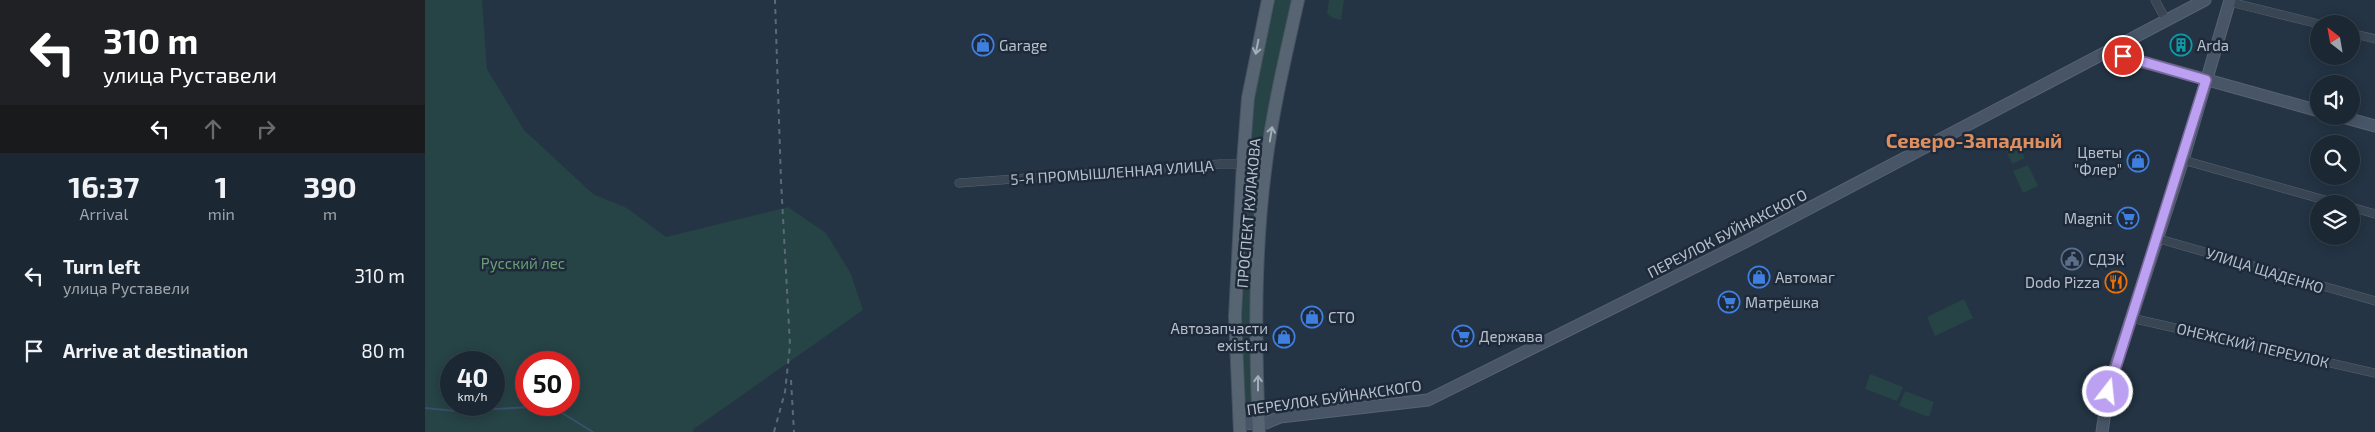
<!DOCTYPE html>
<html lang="en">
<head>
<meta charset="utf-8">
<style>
	:root { --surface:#1b2733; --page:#242f3b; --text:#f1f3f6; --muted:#a0a5ac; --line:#39444e }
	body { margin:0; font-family:"Exo 2",sans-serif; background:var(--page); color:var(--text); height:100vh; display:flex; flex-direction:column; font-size:19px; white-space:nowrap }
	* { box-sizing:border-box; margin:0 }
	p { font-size:16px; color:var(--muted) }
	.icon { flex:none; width:28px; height:28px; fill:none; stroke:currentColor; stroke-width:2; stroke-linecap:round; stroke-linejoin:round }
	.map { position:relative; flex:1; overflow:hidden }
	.drawer { display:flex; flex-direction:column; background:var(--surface); width:425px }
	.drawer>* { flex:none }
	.hud { background:#202124; color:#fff; overflow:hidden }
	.needle { width:32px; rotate:329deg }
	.tools { position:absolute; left:1885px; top:15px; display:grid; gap:10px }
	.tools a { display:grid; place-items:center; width:50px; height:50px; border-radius:50%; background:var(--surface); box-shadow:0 2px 12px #0003,0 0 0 1px var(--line); font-size:25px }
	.speed { position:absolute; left:15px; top:351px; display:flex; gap:10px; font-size:25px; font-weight:700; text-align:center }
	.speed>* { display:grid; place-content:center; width:65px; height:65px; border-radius:50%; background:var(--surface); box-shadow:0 2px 12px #0003,0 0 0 1px var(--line); line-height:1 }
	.speed small { font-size:12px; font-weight:400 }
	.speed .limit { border:8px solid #d22; background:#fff; color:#111 }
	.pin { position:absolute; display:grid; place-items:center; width:42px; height:42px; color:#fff; margin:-21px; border:2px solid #fff; border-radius:50%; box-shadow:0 1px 5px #0007 }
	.me { position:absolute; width:55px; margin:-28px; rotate:16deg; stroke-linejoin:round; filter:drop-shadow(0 0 4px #0008) }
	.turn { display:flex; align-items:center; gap:18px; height:105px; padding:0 20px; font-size:22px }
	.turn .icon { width:65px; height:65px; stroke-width:2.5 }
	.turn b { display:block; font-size:35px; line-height:42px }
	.lanes { display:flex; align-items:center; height:48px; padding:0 20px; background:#0003; justify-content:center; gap:25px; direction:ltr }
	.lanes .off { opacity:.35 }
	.eta { display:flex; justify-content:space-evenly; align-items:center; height:85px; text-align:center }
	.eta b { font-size:30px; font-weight:700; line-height:35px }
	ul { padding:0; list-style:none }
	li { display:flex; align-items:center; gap:15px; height:75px; padding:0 20px }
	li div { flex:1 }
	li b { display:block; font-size:19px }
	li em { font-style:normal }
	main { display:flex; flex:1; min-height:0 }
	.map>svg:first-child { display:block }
	.green { fill:#264345; fill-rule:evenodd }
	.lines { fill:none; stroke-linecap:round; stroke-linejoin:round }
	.stream { stroke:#37506c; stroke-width:2 }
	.street-casing { stroke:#576371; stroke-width:9 }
	.secondary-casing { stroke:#576371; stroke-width:13 }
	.primary-casing { stroke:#465160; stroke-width:14 }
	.street { stroke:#394553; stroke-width:8 }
	.secondary { stroke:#475567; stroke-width:11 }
	.primary { stroke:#576573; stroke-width:12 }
	.rail { stroke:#5b6a7b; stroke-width:2; stroke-dasharray:5 5; stroke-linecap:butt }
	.oneway { stroke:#a3aebb }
	.route-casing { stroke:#7a689d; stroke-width:12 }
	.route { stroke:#bca0f2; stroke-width:9 }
	.labels { text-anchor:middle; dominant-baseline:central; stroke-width:5; stroke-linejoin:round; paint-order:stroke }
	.poi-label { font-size:15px; fill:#b6c0cd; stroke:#1e2a39; text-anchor:start }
	.street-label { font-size:15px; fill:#b6c0cd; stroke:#1e2a39 }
	.park-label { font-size:15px; fill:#6ba074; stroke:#1e2a39 }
	.district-label { font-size:20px; font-weight:bold; fill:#de8f60; stroke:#1e2a39 }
</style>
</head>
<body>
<main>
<section class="drawer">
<div class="hud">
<div class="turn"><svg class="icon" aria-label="left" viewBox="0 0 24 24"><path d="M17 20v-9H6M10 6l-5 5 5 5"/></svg><div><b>310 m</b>улица Руставели</div></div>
<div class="lanes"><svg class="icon" aria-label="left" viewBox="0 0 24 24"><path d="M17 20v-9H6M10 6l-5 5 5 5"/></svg><svg class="icon off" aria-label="ahead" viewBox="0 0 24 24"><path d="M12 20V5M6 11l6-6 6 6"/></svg><svg class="icon off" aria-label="right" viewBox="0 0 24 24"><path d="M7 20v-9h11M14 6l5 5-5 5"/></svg></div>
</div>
<div class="eta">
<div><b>16:37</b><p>Arrival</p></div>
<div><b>1</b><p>min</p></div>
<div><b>390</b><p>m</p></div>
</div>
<ul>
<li><svg class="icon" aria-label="left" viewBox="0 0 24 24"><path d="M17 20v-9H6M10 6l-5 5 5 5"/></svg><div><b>Turn left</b><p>улица Руставели</p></div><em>310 m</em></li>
<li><svg class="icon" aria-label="arrive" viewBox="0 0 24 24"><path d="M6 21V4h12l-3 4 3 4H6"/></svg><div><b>Arrive at destination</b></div><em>80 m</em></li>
</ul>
</section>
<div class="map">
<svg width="1950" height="432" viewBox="0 0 1950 432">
	<rect width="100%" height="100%" fill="#243444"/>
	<path class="green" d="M 0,0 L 57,0 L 62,69 L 99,130 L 168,194 L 202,208 L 241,237 L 363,207 L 401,233 L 426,274 L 438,310 L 269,429 L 268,432 L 0,432 ZM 26,362 L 69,362 L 69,405 L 26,405 ZM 101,362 L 144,362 L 144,405 L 101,405 Z
		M 849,0 L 867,0 L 836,156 L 830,158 L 825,151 L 829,93 Z
		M 904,0 L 919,0 L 916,20 L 906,17 L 902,13 Z
		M 1590,135 L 1600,158 L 1587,164 L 1577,141 Z
		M 1603,165 L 1613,186 L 1598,193 L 1588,171 Z
		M 828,181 L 832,184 L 827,407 L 821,409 L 819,407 L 816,335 L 824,185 Z
		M 1539,299 L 1548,318 L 1510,336 L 1502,317 Z
		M 1445,374 L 1478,387 L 1472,401 L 1440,389 Z
		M 1480,391 L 1509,402 L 1504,417 L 1474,406 Z"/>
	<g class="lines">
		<path class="stream" d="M 0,408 L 30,411 L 126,406 L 168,432"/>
		<g class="street-casing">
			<path id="street" d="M 1730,0 L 1741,20
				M 1805,2 L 1894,24
				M 1926,33 L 1950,39
				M 1758,160 L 1914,204
				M 534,183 L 795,164 L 841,164
				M 1926,207 L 1950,214
				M 1731,238 L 1950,301
				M 1706,318 L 1950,373"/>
		</g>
		<g class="secondary-casing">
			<path id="secondary" d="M 1682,52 L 1894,111
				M 1914,116 L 1950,126
				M 815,424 L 841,423 L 855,417 L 1003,400 L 1322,241 L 1780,0
				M 1677,432 L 1683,392 L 1692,362 L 1758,160 L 1805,0"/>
		</g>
		<g class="primary-casing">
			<path id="primary" d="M 815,432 L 810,317 L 818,163 L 823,98 L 843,0
				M 834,432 C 830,343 829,252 841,163 C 848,108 861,54 873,0"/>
		</g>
		<use href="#street" class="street"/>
		<use href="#secondary" class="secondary"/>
		<use href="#primary" class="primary"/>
		<path class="rail" d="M 366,380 L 369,432
			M 349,432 L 360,392 L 365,345 L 356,181 L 350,0"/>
	</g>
	<defs><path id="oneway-shaft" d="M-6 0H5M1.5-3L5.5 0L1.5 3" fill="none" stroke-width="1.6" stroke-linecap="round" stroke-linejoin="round" transform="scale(1.25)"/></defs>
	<g class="oneway">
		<use href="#oneway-shaft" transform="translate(832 47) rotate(101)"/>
		<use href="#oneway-shaft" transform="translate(846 134) rotate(-81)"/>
		<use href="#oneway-shaft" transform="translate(833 383) rotate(-90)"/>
	</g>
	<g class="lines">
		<g class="route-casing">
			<path id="route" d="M 1683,392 L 1781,80 L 1698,56"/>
		</g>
		<use href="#route" class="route"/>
	</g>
	<defs>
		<g id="shop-ring" transform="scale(1.125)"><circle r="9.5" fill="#1e2a39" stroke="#3f7fe0" stroke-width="1.5"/><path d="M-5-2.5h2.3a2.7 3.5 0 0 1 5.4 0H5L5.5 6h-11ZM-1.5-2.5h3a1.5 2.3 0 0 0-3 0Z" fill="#3f7fe0"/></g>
		<g id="building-ring" transform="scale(1.125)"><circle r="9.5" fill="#1e2a39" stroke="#0f9aa8" stroke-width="1.5"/><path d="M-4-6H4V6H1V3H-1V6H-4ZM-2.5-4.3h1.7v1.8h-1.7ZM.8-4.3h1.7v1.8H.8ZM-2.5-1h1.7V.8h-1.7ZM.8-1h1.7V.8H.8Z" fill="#0f9aa8"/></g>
		<g id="supermarket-ring" transform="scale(1.125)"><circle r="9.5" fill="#1e2a39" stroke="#3f7fe0" stroke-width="1.5"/><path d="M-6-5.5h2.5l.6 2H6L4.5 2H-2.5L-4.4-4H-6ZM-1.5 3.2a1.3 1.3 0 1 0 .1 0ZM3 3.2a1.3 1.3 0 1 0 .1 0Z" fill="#3f7fe0"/></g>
		<g id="civic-ring" transform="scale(1.125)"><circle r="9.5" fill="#1e2a39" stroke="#5c6f8a" stroke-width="1.5"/><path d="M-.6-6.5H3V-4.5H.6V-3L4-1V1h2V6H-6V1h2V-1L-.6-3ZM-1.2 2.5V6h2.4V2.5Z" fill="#5c6f8a"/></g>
		<g id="restaurant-ring" transform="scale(1.125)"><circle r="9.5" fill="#1e2a39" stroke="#e8710a" stroke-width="1.5"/><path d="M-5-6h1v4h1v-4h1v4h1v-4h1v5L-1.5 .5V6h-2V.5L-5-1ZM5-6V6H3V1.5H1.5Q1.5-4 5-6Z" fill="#e8710a"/></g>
	</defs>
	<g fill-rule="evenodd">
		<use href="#shop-ring" x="558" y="45"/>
		<use href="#building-ring" x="1756" y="45"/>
		<use href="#shop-ring" x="1713" y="161"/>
		<use href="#supermarket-ring" x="1703" y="218"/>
		<use href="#civic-ring" x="1647" y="259"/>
		<use href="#shop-ring" x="1334" y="277"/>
		<use href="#restaurant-ring" x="1691" y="282"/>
		<use href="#supermarket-ring" x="1304" y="302"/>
		<use href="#shop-ring" x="887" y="317"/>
		<use href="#supermarket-ring" x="1038" y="336"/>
		<use href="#shop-ring" x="859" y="337"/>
	</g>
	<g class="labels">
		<g class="poi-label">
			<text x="574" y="45">Garage</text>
			<text x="1772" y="45">Arda</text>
			<text x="1697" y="152" text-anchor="end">Цветы<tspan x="1697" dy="17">"Флер"</tspan></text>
			<text x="1687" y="218" text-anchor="end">Magnit</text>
			<text x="1663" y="259">СДЭК</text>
			<text x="1350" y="277">Автомаг</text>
			<text x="1675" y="282" text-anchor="end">Dodo Pizza</text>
			<text x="1320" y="302">Матрёшка</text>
			<text x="903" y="317">СТО</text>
			<text x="843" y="328" text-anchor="end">Автозапчасти<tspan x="843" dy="17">exist.ru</tspan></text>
			<text x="1054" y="336">Держава</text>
		</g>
		<g class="street-label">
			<text transform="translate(687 172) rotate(-4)">5-Я ПРОМЫШЛЕННАЯ УЛИЦА</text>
			<text transform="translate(823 213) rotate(-85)">ПРОСПЕКТ КУЛАКОВА</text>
			<text transform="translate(1302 233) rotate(-27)">ПЕРЕУЛОК БУЙНАКСКОГО</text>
			<text transform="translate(1840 270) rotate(17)">УЛИЦА ЩАДЕНКО</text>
			<text transform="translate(1828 345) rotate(13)">ОНЕЖСКИЙ ПЕРЕУЛОК</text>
			<text transform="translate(909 397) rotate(-8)">ПЕРЕУЛОК БУЙНАКСКОГО</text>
		</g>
		<g class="park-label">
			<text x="98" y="263">Русский лес</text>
		</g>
		<g class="district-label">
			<text x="1549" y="140">Северо-Западный</text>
		</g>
	</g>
</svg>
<div class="tools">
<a><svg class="needle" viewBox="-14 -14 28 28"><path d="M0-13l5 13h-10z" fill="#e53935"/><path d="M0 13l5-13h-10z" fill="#a0a5ac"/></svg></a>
<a><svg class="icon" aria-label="sound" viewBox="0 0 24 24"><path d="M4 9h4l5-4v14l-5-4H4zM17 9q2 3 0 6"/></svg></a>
<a><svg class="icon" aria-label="search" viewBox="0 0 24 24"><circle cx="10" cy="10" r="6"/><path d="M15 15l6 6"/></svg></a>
<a><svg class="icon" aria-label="layers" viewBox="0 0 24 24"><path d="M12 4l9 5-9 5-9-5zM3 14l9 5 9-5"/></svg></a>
</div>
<div class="speed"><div>40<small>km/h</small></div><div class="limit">50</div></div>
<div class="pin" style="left:1698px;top:56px;background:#d93025"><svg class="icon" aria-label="arrive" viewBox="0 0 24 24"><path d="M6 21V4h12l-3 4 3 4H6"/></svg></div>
<svg class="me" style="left:1683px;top:392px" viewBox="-20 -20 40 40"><circle r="17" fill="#bca0f2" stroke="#fff" stroke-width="3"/><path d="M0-11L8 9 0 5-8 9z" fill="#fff"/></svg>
</div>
</main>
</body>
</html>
